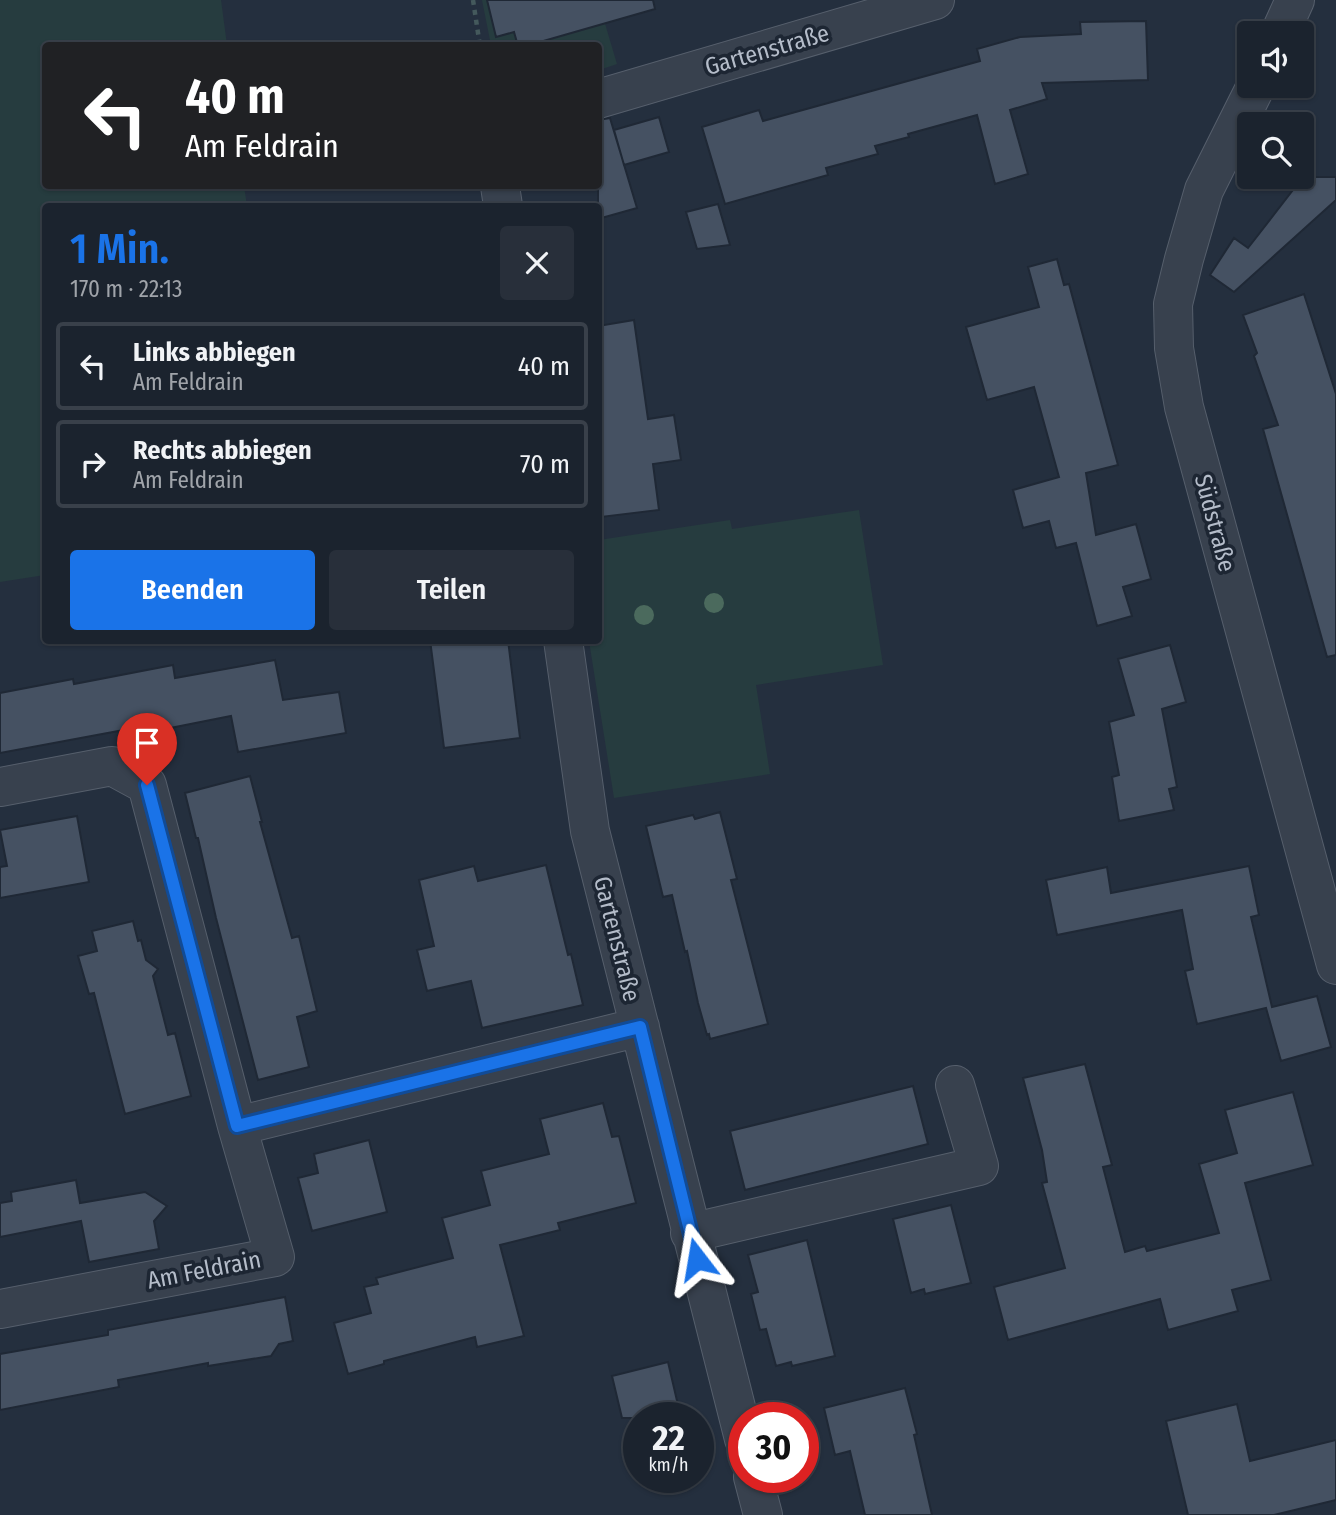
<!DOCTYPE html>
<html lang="de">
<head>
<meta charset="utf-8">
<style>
	:root { --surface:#1b232e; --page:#282f3a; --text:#f1f3f6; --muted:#a0a4aa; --line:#39404a; --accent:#1a73e8 }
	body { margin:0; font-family:"Fira Sans Condensed",sans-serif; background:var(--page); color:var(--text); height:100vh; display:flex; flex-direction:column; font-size:26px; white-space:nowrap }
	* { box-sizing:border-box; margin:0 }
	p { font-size:23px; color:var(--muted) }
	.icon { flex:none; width:38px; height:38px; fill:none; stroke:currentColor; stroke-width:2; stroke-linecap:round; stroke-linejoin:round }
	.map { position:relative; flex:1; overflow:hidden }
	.drawer { position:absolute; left:42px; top:203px; width:560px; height:441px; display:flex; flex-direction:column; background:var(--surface); border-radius:7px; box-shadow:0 2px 5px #0004,0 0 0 2px var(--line) }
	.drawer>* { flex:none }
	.banner { position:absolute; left:42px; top:42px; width:560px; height:147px; border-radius:7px; box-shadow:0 2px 5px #0004,0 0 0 2px var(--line); background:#202124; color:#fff; overflow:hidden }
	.tools { position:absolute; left:1237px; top:21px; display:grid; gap:14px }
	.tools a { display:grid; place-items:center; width:77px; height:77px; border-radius:7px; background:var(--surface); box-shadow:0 2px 5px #0004,0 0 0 2px var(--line); font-size:35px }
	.speed { position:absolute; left:623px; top:1402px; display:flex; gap:14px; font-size:35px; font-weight:700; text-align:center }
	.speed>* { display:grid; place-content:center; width:91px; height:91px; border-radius:50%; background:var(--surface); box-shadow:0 2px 5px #0004,0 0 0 2px var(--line); line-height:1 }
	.speed small { font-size:18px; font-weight:400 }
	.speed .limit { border:10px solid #d22; background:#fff; color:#111 }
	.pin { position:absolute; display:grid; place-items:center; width:60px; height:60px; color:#fff; margin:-72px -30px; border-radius:50% 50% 50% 0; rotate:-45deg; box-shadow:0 0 7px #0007 }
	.pin .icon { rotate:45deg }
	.me { position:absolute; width:77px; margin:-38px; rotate:346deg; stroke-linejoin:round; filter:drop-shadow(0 0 5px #0008) }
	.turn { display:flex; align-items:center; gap:24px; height:147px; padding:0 28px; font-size:32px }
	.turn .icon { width:91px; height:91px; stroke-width:2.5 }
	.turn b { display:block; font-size:49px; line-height:60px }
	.round { display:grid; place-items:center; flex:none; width:74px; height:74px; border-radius:7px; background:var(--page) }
	.overview { display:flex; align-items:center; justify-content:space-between; height:119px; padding:0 28px }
	h1 { font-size:42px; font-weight:600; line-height:52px; color:var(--accent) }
	.action { display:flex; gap:14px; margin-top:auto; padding:14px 28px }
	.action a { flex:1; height:80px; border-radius:7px; background:var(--accent); color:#fff; font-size:28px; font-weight:600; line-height:80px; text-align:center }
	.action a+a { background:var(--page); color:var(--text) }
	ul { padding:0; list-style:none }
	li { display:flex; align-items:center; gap:21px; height:88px; margin:0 14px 10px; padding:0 14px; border:4px solid var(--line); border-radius:7px }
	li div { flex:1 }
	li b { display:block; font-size:26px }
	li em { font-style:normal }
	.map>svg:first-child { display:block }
	.green { fill:#263c3f }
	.building { fill:#455162; stroke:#1f2835; stroke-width:2 }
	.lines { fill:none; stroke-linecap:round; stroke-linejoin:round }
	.street-casing { stroke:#565f6c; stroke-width:40 }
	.path { stroke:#44595c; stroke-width:4.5; stroke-dasharray:5 5; stroke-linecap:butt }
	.street { stroke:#38414e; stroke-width:38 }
	.tree { fill:#4b6a5d }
	.route-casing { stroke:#114b97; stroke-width:18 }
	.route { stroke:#1a73e8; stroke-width:12 }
	.labels { text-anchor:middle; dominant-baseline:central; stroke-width:7; stroke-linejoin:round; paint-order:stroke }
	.street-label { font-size:24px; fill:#b4bcc9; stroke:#1d2633 }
</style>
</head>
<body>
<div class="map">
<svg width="1336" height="1515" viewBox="0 0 1336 1515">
	<rect width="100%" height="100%" fill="#242f3e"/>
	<path class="green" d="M 0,0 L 221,0 L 227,45 L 46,46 L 46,186 L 244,186 L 247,206 L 46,206 L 45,575 L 0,582 Z
		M 482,0 L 598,0 L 617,64 L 599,70 L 598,46 L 491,45 Z
		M 859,510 L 883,665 L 756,685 L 770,774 L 614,798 L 589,641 L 598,640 L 599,540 L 730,520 L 732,529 Z"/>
	<path class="building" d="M 487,0 L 653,0 L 655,9 L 526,46 L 518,46 L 514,32 L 496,37 Z
		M 1146,21 L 1148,80 L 1042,83 L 1047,99 L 1010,110 L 1028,174 L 995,184 L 977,115 L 908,134 L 909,137 L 875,146 L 878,154 L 826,168 L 828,175 L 725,204 L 702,127 L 759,110 L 763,121 L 980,61 L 977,49 L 1020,37 L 1081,34 L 1080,22 Z
		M 659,117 L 669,152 L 624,165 L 614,130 Z
		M 610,118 L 637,208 L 598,219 L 598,120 Z
		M 1303,177 L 1336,177 L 1336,200 L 1234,292 L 1210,275 L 1234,238 L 1248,248 Z
		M 718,204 L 730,245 L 697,249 L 686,212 Z
		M 1057,259 L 1064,285 L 1069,284 L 1118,465 L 1086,473 L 1096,535 L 1136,524 L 1151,579 L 1123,587 L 1132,616 L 1097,626 L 1076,543 L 1056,548 L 1049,521 L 1023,528 L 1013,490 L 1059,477 L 1034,387 L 987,400 L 966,327 L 1039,307 L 1028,267 Z
		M 1304,294 L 1336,394 L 1336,655 L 1327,657 L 1263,429 L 1278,425 L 1254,356 L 1257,353 L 1243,315 Z
		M 634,320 L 648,419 L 674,415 L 681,460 L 653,464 L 659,510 L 601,517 L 598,497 L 598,326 Z
		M 430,640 L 508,640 L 520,738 L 444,748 Z
		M 1170,645 L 1186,702 L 1162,709 L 1177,787 L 1169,789 L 1174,810 L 1119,821 L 1112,777 L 1119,775 L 1109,722 L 1134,715 L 1118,659 Z
		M 275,660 L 283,700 L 339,692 L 346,733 L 238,752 L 231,716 L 125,737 L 124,730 L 0,753 L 0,693 L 73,679 L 74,684 L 173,665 L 175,678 Z
		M 250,776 L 262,822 L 260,822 L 292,938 L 299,936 L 317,1011 L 297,1017 L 309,1067 L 258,1080 L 216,918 L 198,838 L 196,838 L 185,793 Z
		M 720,812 L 737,879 L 731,880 L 768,1024 L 710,1039 L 709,1034 L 707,1035 L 698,1003 L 687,951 L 685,952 L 672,895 L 663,897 L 646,826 L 693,815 L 695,819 Z
		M 77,816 L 89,882 L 0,898 L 0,867 L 7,866 L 0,830 Z
		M 546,865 L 568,955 L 571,954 L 583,1005 L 482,1028 L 471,981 L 427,991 L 417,950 L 434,946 L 419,880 L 474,866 L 478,881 Z
		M 1249,866 L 1259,915 L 1251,917 L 1272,1007 L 1317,996 L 1331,1047 L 1281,1061 L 1266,1008 L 1197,1024 L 1185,971 L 1193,969 L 1182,910 L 1057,935 L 1046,880 L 1107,867 L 1111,893 Z
		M 133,921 L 138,941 L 141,940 L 146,960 L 158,969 L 153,976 L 168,1035 L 175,1033 L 191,1096 L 125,1114 L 94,993 L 89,994 L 78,956 L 97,951 L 92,931 Z
		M 1085,1064 L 1112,1165 L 1103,1167 L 1125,1252 L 1145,1246 L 1147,1251 L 1219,1233 L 1199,1164 L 1237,1153 L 1225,1110 L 1293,1092 L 1313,1165 L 1245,1183 L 1271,1280 L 1232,1290 L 1238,1311 L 1168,1330 L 1160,1299 L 1008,1340 L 994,1287 L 1065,1268 L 1042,1183 L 1047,1182 L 1042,1150 L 1023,1078 Z
		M 913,1086 L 928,1144 L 745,1190 L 730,1131 Z
		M 603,1103 L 612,1137 L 619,1136 L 636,1203 L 558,1223 L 560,1230 L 500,1245 L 524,1336 L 477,1347 L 475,1337 L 384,1361 L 384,1364 L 348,1374 L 334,1323 L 371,1313 L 364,1287 L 378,1284 L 376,1278 L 453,1258 L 442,1218 L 490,1205 L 481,1171 L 549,1154 L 540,1119 Z
		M 369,1140 L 387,1212 L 312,1231 L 298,1178 L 318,1173 L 314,1154 Z
		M 76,1180 L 80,1203 L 145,1192 L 167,1206 L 154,1221 L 159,1249 L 89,1262 L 81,1221 L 0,1237 L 0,1203 L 12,1201 L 11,1192 Z
		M 951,1205 L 971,1283 L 925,1294 L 924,1289 L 911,1293 L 893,1219 Z
		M 807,1240 L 835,1356 L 792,1366 L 791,1362 L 776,1366 L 766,1329 L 760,1330 L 751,1294 L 758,1292 L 748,1255 Z
		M 285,1297 L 293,1341 L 279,1344 L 271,1356 L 208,1366 L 208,1363 L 118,1380 L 119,1387 L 0,1410 L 0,1354 L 108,1335 L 108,1330 Z
		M 668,1362 L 681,1418 L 622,1418 L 612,1376 Z
		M 905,1388 L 917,1434 L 914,1435 L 932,1515 L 865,1515 L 850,1451 L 835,1455 L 824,1408 Z
		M 1237,1404 L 1250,1461 L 1336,1440 L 1336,1500 L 1274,1515 L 1188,1515 L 1166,1421 Z"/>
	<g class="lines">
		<g class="street-casing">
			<path id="street" d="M 1280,33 L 1295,0
				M 1256,86 L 1204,190 L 1184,259 L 1173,304 L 1174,348 L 1184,407 L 1336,965
				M 598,99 L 935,0
				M 500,186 L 503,206
				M 563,640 L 590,831 L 744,1439
				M 0,787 L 112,766 L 147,785 L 237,1126 L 275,1257 L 0,1309
				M 237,1126 L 640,1027
				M 690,1233 L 979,1166 L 955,1085
				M 753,1477 L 763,1515"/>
		</g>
		<path class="path" d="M 473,0 L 480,46"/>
		<use href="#street" class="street"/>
	</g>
	<g class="tree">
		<circle cx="714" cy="603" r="10"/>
		<circle cx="644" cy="615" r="10"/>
	</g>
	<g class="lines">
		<g class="route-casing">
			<path id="route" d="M 147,785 L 237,1126 L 640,1027 L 697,1259"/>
		</g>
		<use href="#route" class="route"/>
	</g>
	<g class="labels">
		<g class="street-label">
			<text transform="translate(767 50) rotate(-16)">Gartenstraße</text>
			<text transform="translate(1215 523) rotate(75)">Südstraße</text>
			<text transform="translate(617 939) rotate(76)">Gartenstraße</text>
			<text transform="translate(204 1270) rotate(-11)">Am Feldrain</text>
		</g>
	</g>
</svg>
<div class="tools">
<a><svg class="icon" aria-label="sound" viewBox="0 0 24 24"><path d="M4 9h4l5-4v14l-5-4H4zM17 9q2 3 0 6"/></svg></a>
<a><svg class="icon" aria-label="search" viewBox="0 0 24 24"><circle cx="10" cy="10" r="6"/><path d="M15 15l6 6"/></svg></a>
</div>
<div class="speed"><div>22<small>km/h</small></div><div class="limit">30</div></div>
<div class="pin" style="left:147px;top:785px;background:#d93025"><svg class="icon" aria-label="arrive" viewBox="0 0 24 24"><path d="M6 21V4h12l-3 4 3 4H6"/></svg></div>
<svg class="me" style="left:697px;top:1259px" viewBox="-20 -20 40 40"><path d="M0-17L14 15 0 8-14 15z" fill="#1a73e8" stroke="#fff" stroke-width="4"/></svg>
<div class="banner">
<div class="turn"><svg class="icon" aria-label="left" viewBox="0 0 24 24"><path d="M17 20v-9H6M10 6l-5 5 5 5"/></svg><div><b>40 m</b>Am Feldrain</div></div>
</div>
<section class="drawer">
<div class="overview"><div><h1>1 Min.</h1><p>170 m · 22:13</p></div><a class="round"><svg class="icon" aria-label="close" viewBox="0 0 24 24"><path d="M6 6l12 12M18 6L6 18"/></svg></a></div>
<ul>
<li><svg class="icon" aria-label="left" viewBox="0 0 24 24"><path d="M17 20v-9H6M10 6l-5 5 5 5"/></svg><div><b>Links abbiegen</b><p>Am Feldrain</p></div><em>40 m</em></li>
<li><svg class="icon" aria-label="right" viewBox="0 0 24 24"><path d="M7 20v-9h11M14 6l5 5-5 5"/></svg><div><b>Rechts abbiegen</b><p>Am Feldrain</p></div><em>70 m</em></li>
</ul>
<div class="action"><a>Beenden</a><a>Teilen</a></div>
</section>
</div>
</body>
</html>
